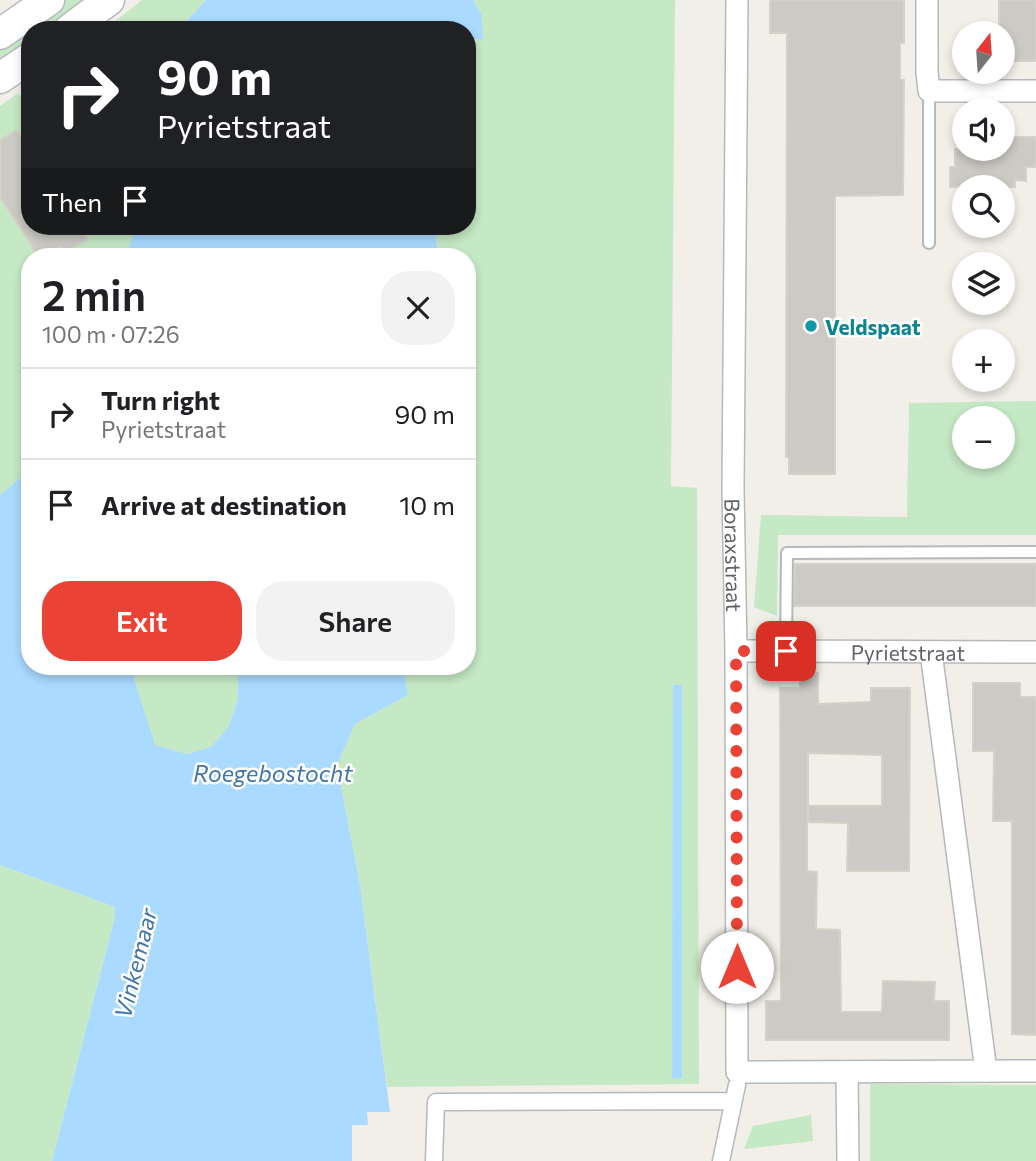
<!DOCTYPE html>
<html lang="en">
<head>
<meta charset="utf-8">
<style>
	:root { --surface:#fff; --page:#f2f2f2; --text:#202124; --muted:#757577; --line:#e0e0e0; --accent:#ea4335 }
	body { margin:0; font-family:Commissioner,sans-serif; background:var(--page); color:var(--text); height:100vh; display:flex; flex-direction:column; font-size:26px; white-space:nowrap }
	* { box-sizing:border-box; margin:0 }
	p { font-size:23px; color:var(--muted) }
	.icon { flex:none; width:38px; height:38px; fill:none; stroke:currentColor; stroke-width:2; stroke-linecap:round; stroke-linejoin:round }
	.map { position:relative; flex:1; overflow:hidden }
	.sheet { position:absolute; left:21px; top:248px; width:455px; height:427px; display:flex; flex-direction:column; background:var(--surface); border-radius:28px; box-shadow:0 4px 10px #0003 }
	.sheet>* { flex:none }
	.banner { position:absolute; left:21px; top:21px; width:455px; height:214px; border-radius:28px; box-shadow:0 4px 10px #0003; background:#202124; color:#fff; overflow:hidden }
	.needle { width:46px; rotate:17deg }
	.buttons { position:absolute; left:952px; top:21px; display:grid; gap:14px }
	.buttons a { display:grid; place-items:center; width:63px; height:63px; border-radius:50%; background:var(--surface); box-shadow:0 4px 10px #0003; font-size:35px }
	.pin { position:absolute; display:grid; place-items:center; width:60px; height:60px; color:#fff; margin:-30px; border-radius:14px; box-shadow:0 4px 10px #0006 }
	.me { position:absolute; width:77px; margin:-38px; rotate:0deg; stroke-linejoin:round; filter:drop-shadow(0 0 5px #0008) }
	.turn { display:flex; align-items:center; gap:24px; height:147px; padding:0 21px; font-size:32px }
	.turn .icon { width:91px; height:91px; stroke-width:2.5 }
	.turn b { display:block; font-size:49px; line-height:60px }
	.then { display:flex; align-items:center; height:66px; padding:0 21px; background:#0003; gap:14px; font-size:26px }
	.round { display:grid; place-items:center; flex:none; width:74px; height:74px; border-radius:28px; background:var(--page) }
	.headline { display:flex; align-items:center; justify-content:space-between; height:119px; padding:0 21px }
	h1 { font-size:42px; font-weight:600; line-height:52px }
	.cta { display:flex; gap:14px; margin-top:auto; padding:14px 21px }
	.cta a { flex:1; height:80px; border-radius:28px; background:var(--accent); color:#fff; font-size:28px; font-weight:600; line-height:80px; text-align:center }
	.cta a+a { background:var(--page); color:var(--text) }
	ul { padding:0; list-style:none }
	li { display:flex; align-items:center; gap:21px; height:91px; padding:0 21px; border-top:2px solid var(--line) }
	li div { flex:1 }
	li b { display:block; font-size:26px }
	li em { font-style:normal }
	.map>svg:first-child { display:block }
	.green { fill:#c5e8c5; fill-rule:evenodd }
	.water { fill:#aadaff }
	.building { fill:#cccac5; stroke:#d6d1c6; stroke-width:2; fill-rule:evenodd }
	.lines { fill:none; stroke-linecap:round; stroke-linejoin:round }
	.service-casing { stroke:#b5b8bc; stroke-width:14 }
	.pedestrian-casing { stroke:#b5b8bc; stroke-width:19 }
	.minor-casing { stroke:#b5b8bc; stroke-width:24 }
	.secondary-casing { stroke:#b6babf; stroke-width:33 }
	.service { stroke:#fff; stroke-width:10 }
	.pedestrian { stroke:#fff; stroke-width:16 }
	.minor { stroke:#fff; stroke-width:21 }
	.secondary { stroke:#fff; stroke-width:30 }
	.route { stroke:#ea4335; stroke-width:12; stroke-dasharray:0 21.6 }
	.culture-dot { fill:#0f9aa8; stroke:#fff; stroke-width:2.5 }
	.labels { text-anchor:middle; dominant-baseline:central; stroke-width:5; stroke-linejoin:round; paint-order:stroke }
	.culture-label { font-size:21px; font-weight:bold; fill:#0d838f; stroke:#fff; text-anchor:start }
	.street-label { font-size:21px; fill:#5f6368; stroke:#fff }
	.water-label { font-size:23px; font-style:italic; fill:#4174aa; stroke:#fff }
</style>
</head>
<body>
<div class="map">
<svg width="1036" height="1161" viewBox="0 0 1036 1161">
	<rect width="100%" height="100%" fill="#f1efe8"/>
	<path class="green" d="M 60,0 L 89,0 L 52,30 L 30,30 L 30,47 L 0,68 L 0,42 Z
		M 142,0 L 206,0 L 183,25 L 181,30 L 104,30 Z
		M 473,0 L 675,0 L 671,486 L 697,488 L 699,1084 L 387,1087 L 360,885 L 337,765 L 355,724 L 408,695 L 403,667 L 467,667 L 467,257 L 439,257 L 434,226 L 467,226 L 467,40 L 482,39 L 481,13 Z
		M 18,93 L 30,110 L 30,226 L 135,226 L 127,257 L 30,257 L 30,470 L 0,495 L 0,106 Z
		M 1036,401 L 1036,535 L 778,535 L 777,616 L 754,607 L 761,515 L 907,517 L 909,403 ZM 1003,418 L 1003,457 L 964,457 L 964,418 Z
		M 133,667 L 238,667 L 238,700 L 229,728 L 211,747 L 187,754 L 154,745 L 135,682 Z
		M 0,865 L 115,907 L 114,921 L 52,1161 L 0,1161 Z
		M 870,1084 L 1036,1085 L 1036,1161 L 870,1161 Z
		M 811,1115 L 813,1141 L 744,1149 L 753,1126 Z"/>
	<path class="water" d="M 206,0 L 473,0 L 481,13 L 483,39 L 467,40 L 467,30 L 181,30 L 183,25 Z
		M 135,226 L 434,226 L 439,257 L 127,257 Z
		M 30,470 L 30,667 L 133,667 L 135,682 L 155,745 L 187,754 L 211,747 L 228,728 L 238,700 L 238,667 L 403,667 L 408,695 L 355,724 L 337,765 L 360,885 L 390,1112 L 367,1112 L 368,1125 L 352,1125 L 352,1161 L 52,1161 L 114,921 L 115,907 L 0,865 L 0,495 Z
		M 673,685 L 682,685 L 682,1078 L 672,1079 Z"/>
	<path class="building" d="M 770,0 L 904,0 L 904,43 L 900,43 L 900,80 L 904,80 L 903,195 L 835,196 L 835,474 L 789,474 L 789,457 L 786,457 L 787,33 L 770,33 Z
		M 999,0 L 1036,0 L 1036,61 L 1003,61 L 1003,33 L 999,33 Z
		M 17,130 L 30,150 L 30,226 L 107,226 L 85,235 L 88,239 L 65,252 L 61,246 L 38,255 L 0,197 L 0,140 Z
		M 1003,137 L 1036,137 L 1036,167 L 1026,167 L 1026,181 L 1015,180 L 1015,187 L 950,187 L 950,167 L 955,167 L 955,149 L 1003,149 Z
		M 795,564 L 1036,564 L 1036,606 L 794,606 Z
		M 800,672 L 818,673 L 818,704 L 871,702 L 871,688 L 910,688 L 909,871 L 847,871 L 848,823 L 807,822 L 807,871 L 817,872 L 816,929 L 840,930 L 841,1012 L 882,1012 L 883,981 L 935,982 L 934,1001 L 949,1001 L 949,1040 L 766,1040 L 766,1001 L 781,1001 L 780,688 L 800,688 ZM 808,753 L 882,755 L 882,806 L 808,806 L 808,820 Z
		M 973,683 L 1020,683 L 1020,697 L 1036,697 L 1036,1035 L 1012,1034 L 1012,821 L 993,821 L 994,751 L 973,751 Z"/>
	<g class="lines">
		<g class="service-casing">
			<path id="service" d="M 929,243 L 929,91
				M 786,651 L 787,553 L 1036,552"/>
		</g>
		<g class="pedestrian-casing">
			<path id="pedestrian" d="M 434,1161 L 436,1102 L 733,1101
				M 721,1161 L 737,1085"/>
		</g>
		<g class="minor-casing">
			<g id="minor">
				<path id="s1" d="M 737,0 L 733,489 L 736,651 L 737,1072 L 1036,1071"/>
				<path d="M 927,0 L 927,72 L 929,91 L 1036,91"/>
				<path id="s2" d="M 736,651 L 1036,652"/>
				<path d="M 931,652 L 986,1071"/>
				<path d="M 847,1072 L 848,1161"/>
			</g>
		</g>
		<g class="secondary-casing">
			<path id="secondary" d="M 69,30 L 109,0
				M 0,34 L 49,0
				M 0,78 L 30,58"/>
		</g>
		<use href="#service" class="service"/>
		<use href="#pedestrian" class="pedestrian"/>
		<use href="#minor" class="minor"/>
		<use href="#secondary" class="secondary"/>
	</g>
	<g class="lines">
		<path class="route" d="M 737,967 L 736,651 L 786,651"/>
	</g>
	<circle class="culture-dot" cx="811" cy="326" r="7"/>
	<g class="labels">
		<g class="culture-label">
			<text x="825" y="326">Veldspaat</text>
		</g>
		<g class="street-label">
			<text stroke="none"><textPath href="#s1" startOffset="555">Boraxstraat</textPath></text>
			<text stroke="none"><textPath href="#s2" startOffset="172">Pyrietstraat</textPath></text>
		</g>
		<g class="water-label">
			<text x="273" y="773">Roegebostocht</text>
			<text transform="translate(135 963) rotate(-76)">Vinkemaar</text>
		</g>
	</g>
</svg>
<div class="buttons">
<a><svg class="needle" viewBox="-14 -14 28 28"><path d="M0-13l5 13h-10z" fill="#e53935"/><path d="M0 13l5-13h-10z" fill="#757577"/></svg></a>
<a><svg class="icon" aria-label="sound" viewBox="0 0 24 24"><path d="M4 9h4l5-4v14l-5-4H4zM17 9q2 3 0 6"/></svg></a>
<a><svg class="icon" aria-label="search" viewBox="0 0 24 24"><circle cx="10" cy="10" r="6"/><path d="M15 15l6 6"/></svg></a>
<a><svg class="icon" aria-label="layers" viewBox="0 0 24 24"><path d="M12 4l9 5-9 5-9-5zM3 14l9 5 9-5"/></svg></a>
<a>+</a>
<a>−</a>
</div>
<div class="pin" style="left:786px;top:651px;background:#d93025"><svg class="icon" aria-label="arrive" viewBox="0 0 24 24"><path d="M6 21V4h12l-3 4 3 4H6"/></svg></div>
<svg class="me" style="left:737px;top:967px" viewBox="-20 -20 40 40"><circle r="19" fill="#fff"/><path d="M0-13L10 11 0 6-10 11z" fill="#ea4335"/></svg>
<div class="banner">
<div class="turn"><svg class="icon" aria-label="right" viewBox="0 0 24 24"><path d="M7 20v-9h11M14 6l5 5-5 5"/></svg><div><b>90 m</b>Pyrietstraat</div></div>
<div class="then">Then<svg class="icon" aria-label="arrive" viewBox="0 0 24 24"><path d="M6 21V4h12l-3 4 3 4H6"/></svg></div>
</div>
<section class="sheet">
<div class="headline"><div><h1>2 min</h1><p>100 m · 07:26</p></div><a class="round"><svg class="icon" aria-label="close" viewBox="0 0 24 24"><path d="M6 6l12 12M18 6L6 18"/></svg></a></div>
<ul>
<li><svg class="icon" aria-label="right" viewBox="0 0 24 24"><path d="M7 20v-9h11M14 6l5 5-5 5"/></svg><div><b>Turn right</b><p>Pyrietstraat</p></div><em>90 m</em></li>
<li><svg class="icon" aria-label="arrive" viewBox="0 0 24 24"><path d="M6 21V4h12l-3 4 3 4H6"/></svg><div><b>Arrive at destination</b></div><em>10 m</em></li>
</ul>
<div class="cta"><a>Exit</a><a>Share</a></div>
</section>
</div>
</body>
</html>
